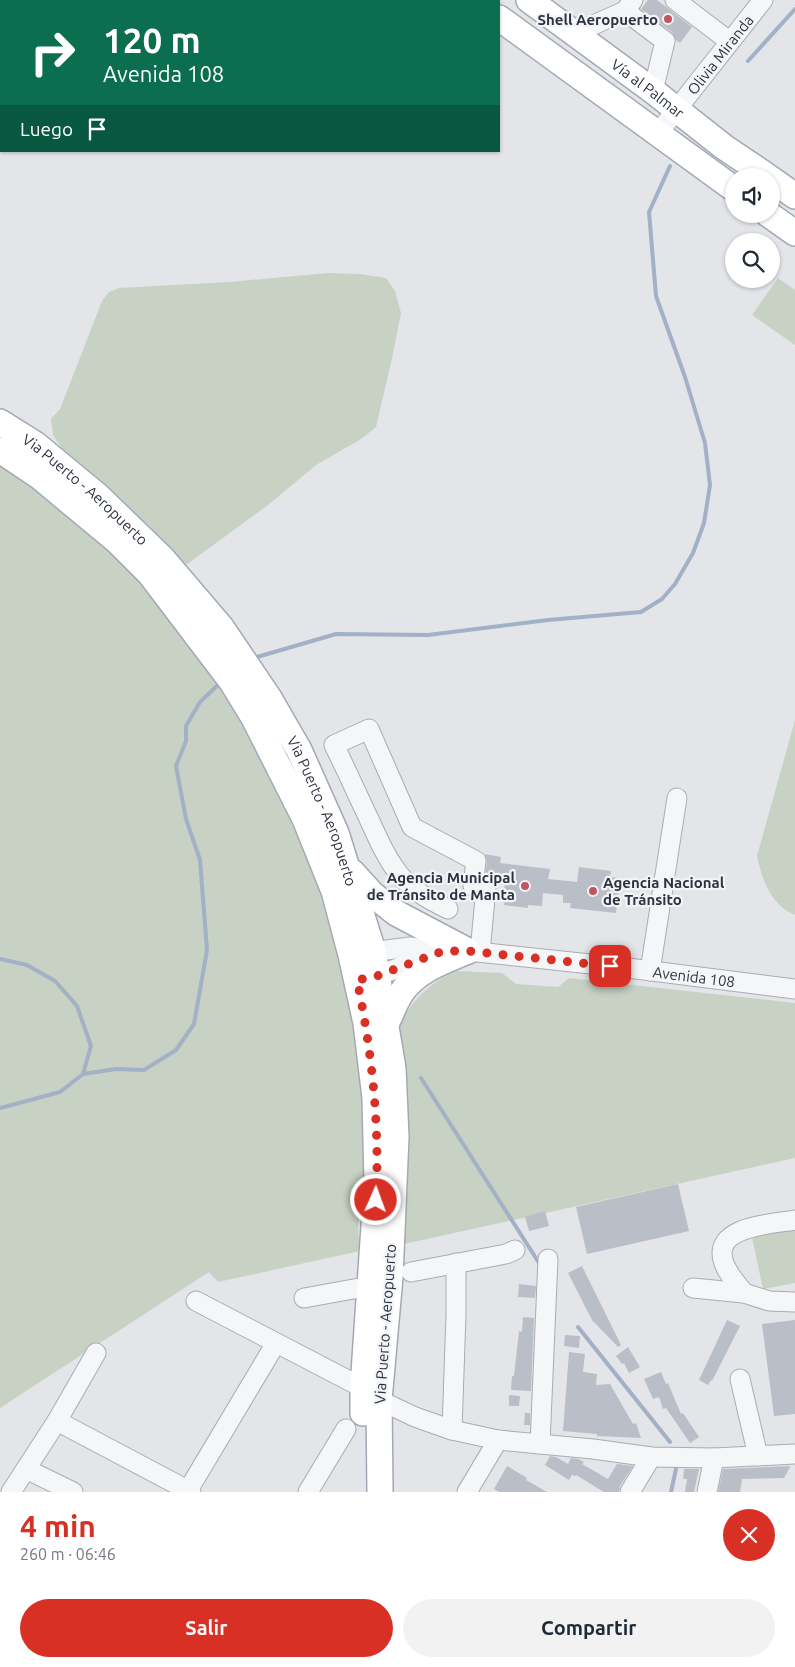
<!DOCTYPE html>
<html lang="es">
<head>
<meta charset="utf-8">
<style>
	:root { --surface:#fff; --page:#f2f2f3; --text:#1f2937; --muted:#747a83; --accent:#d93025 }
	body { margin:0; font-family:Ubuntu,sans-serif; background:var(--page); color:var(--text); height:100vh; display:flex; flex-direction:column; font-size:19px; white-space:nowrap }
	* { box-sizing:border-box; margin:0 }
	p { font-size:16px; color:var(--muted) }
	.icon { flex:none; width:28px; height:28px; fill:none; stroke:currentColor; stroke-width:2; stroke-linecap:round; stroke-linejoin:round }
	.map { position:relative; height:1492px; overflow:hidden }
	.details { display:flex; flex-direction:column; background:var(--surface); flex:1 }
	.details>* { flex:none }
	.hud { position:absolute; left:0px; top:0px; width:500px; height:152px; box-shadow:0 1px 4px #0004; background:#0b6e4f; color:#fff; overflow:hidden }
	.buttons { position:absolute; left:725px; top:168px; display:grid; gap:10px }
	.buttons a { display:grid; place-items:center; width:55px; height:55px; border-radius:50%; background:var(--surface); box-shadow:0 1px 4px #0004; font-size:25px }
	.pin { position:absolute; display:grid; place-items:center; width:42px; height:42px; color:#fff; margin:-21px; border-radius:10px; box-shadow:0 2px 8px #0006 }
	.me { position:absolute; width:55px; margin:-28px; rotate:2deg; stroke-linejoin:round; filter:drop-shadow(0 0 4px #0008) }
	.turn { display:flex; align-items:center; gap:18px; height:105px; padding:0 20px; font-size:22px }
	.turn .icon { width:65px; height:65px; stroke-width:2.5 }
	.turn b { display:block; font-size:35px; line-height:42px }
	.then { display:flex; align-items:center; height:48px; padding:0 20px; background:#0003; gap:10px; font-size:19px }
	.round { display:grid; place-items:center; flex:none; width:52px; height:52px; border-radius:26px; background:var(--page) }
	.headline { display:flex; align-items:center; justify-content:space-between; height:85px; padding:0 20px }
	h1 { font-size:30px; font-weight:700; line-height:38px; color:var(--accent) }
	.primary-button { display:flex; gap:10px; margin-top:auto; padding:10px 20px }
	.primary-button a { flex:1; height:58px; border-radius:30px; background:var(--accent); color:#fff; font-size:20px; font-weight:700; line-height:58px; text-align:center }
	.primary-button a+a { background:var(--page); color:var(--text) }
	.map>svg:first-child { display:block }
	.green { fill:#c7d2c5 }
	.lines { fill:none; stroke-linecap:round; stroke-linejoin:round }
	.stream { stroke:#a2b1c5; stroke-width:4 }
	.building { fill:#babec6 }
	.minor-casing { stroke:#a8acb3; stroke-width:21 }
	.major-casing { stroke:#a3a9b4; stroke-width:28 }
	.minor { stroke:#f5f6f8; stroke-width:19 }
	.major { stroke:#fff; stroke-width:25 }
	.route { stroke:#d93025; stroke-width:9; stroke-dasharray:0 16.2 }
	.poi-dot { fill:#c0565f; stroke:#f2f4f7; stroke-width:2 }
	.labels { text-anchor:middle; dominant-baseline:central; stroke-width:4.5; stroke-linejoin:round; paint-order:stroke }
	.poi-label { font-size:15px; font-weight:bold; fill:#2c3240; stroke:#f2f4f7; text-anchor:end }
	.street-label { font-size:15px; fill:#2c3240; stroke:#f2f4f7 }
</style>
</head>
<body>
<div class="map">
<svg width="795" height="1492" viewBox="0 0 795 1492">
	<rect width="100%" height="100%" fill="#e3e5e9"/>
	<path class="green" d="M 328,273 L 360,274 L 386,278 L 395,291 L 401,313 L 392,358 L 376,427 L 361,439 L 316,465 L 268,505 L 186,565 L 63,450 L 53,435 L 51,419 L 60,409 L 102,301 L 109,292 L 119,288 L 229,282 Z
		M 778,278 L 795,290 L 795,345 L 752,315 Z
		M 0,463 L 83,524 L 143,585 L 204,663 L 262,757 L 313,867 L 343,978 L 357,1047 L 365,1122 L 364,1175 L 358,1228 L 360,1251 L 218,1282 L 209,1272 L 0,1408 Z
		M 795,720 L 795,915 C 771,905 762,880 757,856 Z
		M 456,971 L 502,973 L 516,984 L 558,987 L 569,978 L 795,1003 L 795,1158 L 404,1244 L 407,1182 L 407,1125 L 397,1026 C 415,999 426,985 456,971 Z
		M 795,1228 L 795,1283 L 763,1289 L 752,1237 Z"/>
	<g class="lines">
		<path class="stream" d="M 748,61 L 795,9
			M 257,657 L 336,634 L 428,635 L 548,620 L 641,612 L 662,599 L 675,584 L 693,553 L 704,523 L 710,485 L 705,443 L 685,377 L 656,296 L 649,212 L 670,166
			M 0,959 L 27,965 L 55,981 L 77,1006 L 91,1046 L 83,1074 L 60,1092 L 0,1108
			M 83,1074 L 116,1069 L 144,1070 L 176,1050 L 194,1024 L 207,950 L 200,860 L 186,819 L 176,766 L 186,741 L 186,726 L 200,702 L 220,683
			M 421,1078 L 541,1266
			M 578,1327 L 670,1442
			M 671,1492 L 676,1469"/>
	</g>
	<path class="building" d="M 648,0 L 657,0 L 692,27 L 680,43 L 676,40 L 672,32 L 641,9 Z
		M 485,854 L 501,857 L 500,863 L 550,869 L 548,879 L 577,882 L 579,867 L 611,871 L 610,877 L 620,878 L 616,913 L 570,908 L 571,903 L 563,903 L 563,895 L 543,893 L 542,906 L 528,905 L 528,908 L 504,905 L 506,889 L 504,889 L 505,883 L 495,882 L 485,877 L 487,862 Z
		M 678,1184 L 689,1231 L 587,1254 L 576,1207 Z
		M 545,1211 L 549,1226 L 529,1231 L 525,1217 Z
		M 582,1266 L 621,1345 L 618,1347 L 594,1322 L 593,1322 L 568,1273 Z
		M 519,1284 L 536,1286 L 535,1298 L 518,1297 Z
		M 523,1317 L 534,1318 L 531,1391 L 511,1390 L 512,1376 L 514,1376 L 519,1331 L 522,1332 Z
		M 727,1320 L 740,1326 L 712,1381 L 711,1380 L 708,1385 L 699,1380 Z
		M 795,1320 L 795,1414 L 774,1416 L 762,1324 Z
		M 565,1335 L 580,1336 L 579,1348 L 564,1346 Z
		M 628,1347 L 640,1367 L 629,1373 L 624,1363 L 622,1364 L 616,1356 Z
		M 569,1352 L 585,1354 L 583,1372 L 597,1374 L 596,1385 L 610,1384 L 633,1424 L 636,1423 L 641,1438 L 597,1436 L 597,1434 L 563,1431 Z
		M 661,1372 L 666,1384 L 668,1383 L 681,1414 L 683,1413 L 699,1437 L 690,1443 L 666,1408 L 663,1409 L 659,1397 L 653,1399 L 644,1379 Z
		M 509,1395 L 520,1396 L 519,1406 L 509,1406 Z
		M 525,1413 L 530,1413 L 530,1425 L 524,1425 Z
		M 550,1456 L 556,1457 L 568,1464 L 571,1458 L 578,1459 L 584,1462 L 582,1464 L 608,1479 L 617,1464 L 633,1466 L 620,1486 L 619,1492 L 604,1492 L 576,1475 L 575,1476 L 572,1475 L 569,1480 L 545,1465 Z
		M 507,1466 L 527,1478 L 526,1480 L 547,1492 L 499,1492 L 494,1489 Z
		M 789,1466 L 790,1467 L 784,1478 L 742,1479 L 740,1492 L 718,1492 L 723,1469 Z
		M 684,1469 L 699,1469 L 694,1492 L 685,1492 L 687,1479 L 683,1479 Z"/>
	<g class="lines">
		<g class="minor-casing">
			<g id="minor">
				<path d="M 675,0 L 729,41"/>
				<path d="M 20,1 L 24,1"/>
				<path d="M 116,1 L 116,0"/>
				<path d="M 138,1 L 139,0"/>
				<path d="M 625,11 L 665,41 L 653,91"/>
				<path d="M 0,15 L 1,13"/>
				<path d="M 575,33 L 625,11 L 633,0"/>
				<path d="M 0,106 L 1,106"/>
				<path id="s1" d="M 658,133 L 763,0"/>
				<path d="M 448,909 C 432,901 416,893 403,879 C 388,862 378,839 369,819 C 357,794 346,769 334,745 L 369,729 L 412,827 L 476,861 L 473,886 L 486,888 L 480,952"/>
				<path id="s2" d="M 362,953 L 410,947 L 443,951 L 468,951 L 628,968 L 795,989"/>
				<path d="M 650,971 L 677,798"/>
				<path d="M 364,978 L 377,976 L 440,952"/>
				<path d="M 411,1272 L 506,1254 L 515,1250"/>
				<path d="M 693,1288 L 744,1293 L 769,1301 L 795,1302"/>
				<path d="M 744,1293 C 737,1284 726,1272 723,1260 C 714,1226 772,1224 795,1220"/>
				<path d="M 304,1298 L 370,1286"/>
				<path d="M 196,1301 L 363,1388"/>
				<path d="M 740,1379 L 758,1456"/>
				<path d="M 379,1400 L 415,1417 L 452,1430 L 498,1440 L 593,1449 L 651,1457 L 714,1458 L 795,1454"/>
				<path d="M 57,1421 L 191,1492"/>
				<path d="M 452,1430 L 456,1315 L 456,1263"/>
				<path d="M 540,1444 L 548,1259"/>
				<path d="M 26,1469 L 73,1492"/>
				<path d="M 11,1492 L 57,1421 L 96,1353"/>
				<path d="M 187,1492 L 276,1343"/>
				<path d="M 308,1492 L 346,1429"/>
				<path d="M 467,1492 L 498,1440"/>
				<path d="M 630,1492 L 651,1457"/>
				<path d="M 707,1492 L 714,1458"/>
			</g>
		</g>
		<g class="major-casing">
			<g id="major">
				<path d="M 474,0 L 476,1"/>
				<path id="s3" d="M 529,0 L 653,91 L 724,147 L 767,176"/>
				<path d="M 499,18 L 734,189"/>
				<path d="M 771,179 L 795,196"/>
				<path d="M 768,214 L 795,233"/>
				<path id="s4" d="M 0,422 L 35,444 L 99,497 L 163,559 L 221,627 L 269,698 L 299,750 L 336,833 L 373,951 L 393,1068 L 396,1137 L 390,1277 L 379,1400 L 380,1492"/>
				<path d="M 0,450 L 40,477 L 117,541 L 150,574 L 232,682 L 254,718 L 305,819 L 334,891 L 351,955 L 366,1023 L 375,1098 L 377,1182 L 363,1388 L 363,1413"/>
				<path d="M 352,872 L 372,894 L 396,913 L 468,951"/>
				<path d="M 386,1024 C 391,1015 394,1004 400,995 C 414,971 444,961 468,951"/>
			</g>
		</g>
		<use href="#minor" class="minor"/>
		<use href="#major" class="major"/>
	</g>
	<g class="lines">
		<path class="route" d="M 376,1200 C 380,1126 372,1052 357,980 L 377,976 L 443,951 L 468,951 L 610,966"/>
	</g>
	<g class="poi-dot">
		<circle cx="668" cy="19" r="5"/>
		<circle cx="525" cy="886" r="5"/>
		<circle cx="593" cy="891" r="5"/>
	</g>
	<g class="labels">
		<g class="poi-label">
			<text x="658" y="19">Shell Aeropuerto</text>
			<text x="515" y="877">Agencia Municipal<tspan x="515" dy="17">de Tránsito de Manta</tspan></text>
			<text x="603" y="882" text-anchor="start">Agencia Nacional<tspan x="603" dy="17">de Tránsito</tspan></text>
		</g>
		<g class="street-label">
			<text stroke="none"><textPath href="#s1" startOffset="100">Olivia Miranda</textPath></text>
			<text stroke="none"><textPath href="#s3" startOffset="148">Vía al Palmar</textPath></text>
			<text stroke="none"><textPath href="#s4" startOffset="109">Via Puerto - Aeropuerto</textPath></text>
			<text stroke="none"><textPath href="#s4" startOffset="514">Via Puerto - Aeropuerto</textPath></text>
			<text stroke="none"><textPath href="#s2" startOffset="334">Avenida 108</textPath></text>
			<text transform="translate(385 1324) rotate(-86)">Via Puerto - Aeropuerto</text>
		</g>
	</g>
</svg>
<div class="buttons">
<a><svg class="icon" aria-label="sound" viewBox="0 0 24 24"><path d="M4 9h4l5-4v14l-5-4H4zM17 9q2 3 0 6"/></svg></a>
<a><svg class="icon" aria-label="search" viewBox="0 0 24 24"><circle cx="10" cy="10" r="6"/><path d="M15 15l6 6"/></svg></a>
</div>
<div class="pin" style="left:610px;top:966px;background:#d93025"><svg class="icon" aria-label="arrive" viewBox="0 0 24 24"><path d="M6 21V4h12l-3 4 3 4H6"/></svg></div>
<svg class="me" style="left:376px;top:1200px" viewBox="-20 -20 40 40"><circle r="17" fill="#d93025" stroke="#fff" stroke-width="3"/><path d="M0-11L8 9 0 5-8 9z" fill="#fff"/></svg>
<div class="hud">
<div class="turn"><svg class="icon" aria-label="right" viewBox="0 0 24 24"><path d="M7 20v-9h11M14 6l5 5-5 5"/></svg><div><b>120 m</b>Avenida 108</div></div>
<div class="then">Luego<svg class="icon" aria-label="arrive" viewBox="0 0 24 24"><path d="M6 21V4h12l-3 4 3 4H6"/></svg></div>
</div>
</div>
<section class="details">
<div class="headline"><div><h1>4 min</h1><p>260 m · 06:46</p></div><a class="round" style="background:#d93025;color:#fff"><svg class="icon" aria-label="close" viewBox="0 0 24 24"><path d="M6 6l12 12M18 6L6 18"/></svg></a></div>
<div class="primary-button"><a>Salir</a><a>Compartir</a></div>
</section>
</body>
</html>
